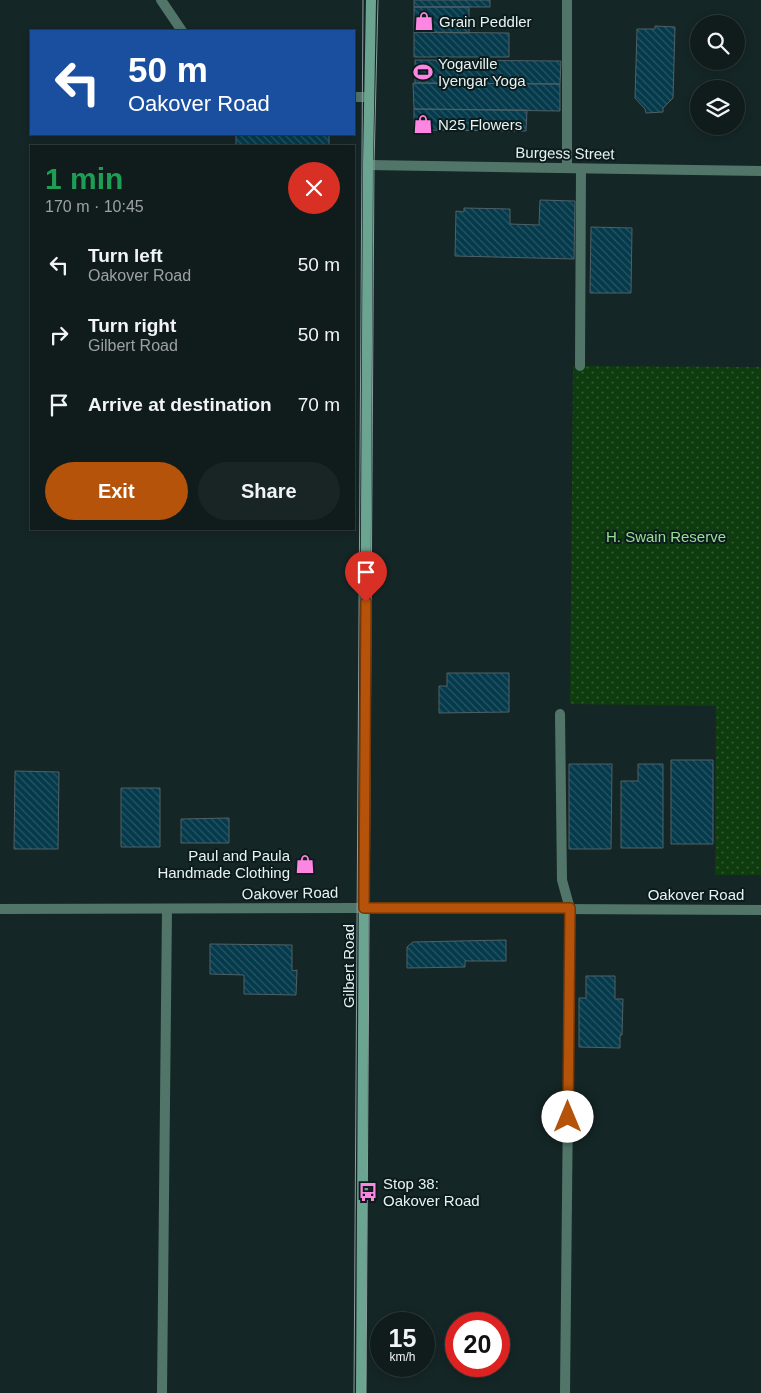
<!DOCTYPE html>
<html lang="en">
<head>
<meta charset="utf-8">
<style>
	:root { --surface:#101c1c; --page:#192525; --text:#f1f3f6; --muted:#9ca1a3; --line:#303a3b; --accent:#b45309 }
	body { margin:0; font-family:Helvetica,sans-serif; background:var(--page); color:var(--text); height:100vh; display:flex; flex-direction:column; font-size:19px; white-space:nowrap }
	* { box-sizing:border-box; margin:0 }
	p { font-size:16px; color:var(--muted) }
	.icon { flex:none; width:28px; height:28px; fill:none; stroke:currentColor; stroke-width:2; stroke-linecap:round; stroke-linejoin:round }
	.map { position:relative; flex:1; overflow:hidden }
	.drawer { position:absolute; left:30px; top:145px; width:325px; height:385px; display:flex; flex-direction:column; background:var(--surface); border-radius:0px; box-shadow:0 2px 8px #0003,0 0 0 1px var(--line) }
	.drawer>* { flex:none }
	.hud { position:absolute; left:30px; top:30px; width:325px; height:105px; border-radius:0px; box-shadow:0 2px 8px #0003,0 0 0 1px var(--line); background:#1a4fa0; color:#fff; overflow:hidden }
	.tools { position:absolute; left:690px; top:15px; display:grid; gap:10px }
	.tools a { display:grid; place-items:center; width:55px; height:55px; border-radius:50%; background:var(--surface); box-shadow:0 2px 8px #0003,0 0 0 1px var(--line); font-size:25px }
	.speed { position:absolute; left:370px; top:1312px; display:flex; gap:10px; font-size:25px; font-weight:700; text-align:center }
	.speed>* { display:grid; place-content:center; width:65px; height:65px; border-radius:50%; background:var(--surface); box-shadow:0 2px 8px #0003,0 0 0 1px var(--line); line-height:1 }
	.speed small { font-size:12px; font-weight:400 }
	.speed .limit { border:8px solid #d22; background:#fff; color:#111 }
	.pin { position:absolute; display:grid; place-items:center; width:42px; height:42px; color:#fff; margin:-51px -21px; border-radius:50% 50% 50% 0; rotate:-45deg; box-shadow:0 0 5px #0007 }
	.pin .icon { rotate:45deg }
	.me { position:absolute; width:55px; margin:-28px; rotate:0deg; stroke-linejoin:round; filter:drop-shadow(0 0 4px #0008) }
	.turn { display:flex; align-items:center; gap:18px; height:105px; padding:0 15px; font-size:22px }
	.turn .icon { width:65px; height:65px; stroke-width:2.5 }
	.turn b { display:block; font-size:35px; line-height:42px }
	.round { display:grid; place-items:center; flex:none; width:52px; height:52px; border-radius:26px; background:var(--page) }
	.overview { display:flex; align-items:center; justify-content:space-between; height:85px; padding:0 15px }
	h1 { font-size:30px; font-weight:600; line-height:38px; color:#1e9e55 }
	.cta { display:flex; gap:10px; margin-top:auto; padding:10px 15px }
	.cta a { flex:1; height:58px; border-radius:30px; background:var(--accent); color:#fff; font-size:20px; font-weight:600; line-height:58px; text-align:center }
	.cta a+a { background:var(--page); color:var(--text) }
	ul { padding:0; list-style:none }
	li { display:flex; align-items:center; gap:15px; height:70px; padding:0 15px }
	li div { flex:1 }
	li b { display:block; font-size:19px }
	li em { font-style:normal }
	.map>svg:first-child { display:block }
	.park { fill:url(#park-dots) }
	.building { fill:url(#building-back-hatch); stroke:#506067 }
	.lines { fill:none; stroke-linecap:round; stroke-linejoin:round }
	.lane { stroke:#527569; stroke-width:10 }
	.street { stroke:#527569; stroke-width:10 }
	.secondary { stroke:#6ba591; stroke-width:10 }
	.tram { stroke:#8f9d9d; stroke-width:1 }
	.route-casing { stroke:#753606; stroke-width:12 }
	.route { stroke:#b45309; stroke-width:9 }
	.labels { text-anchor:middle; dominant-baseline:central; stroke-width:4; stroke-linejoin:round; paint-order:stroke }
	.poi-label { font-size:15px; fill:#e7f2f2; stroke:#0c1c1d; text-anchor:start }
	.street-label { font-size:15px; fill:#e7f2f2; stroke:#0c1c1d }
	.park-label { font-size:15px; fill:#96df91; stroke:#0c1c1d }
</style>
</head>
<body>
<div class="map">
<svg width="761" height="1393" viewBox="0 0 761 1393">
	<defs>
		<pattern id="park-dots" width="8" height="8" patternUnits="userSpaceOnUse" patternTransform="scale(1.25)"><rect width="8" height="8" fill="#0e3c0e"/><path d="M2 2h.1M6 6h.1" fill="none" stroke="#315932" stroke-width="1.8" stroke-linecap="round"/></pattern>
		<pattern id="building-back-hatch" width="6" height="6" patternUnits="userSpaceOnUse" patternTransform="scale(1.25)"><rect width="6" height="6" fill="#043a4b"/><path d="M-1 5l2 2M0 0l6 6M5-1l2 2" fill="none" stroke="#295765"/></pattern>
	</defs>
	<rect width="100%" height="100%" fill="#152626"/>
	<path class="park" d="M 573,366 L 761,367 L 761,875 L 715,875 L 716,706 L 570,704 Z"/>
	<path class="building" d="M 414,0 L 490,0 L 490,7 L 414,7 Z
		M 414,7 L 469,7 L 469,33 L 414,32 Z
		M 655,26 L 675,27 L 673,98 L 663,108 L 663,112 L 646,113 L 645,109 L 635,98 L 637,29 L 655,29 Z
		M 414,32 L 509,33 L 509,57 L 414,57 Z
		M 415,60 L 561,61 L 560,84 L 415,83 Z
		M 413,83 L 560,84 L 560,111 L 414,109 Z
		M 414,109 L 527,110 L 526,131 L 414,130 Z
		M 294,134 L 329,134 L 329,146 L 236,146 L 236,135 L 294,135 Z
		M 540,200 L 575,201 L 574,259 L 455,256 L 456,211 L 464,212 L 464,208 L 510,209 L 510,224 L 539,225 Z
		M 591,227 L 632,228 L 631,293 L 590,293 Z
		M 447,673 L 509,673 L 509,712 L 439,713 L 439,686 L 447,686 Z
		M 671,760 L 713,760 L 713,844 L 671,844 Z
		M 569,764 L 612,764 L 611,849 L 569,849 Z
		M 638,764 L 663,764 L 663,848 L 621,848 L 621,781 L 638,781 Z
		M 15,771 L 59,772 L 58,849 L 14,849 Z
		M 121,788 L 160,788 L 160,847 L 121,847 Z
		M 229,818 L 229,843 L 181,843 L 181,819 Z
		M 506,940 L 506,961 L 465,961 L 465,967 L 407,968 L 407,947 L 413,942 Z
		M 210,944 L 292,945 L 292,971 L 297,970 L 296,995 L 244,994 L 244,975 L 210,974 Z
		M 586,976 L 615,976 L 615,999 L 623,999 L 622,1035 L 620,1035 L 620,1048 L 579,1047 L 579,998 L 586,998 Z"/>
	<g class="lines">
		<path class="lane" d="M 161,0 L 182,31
			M 354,97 L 369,97
			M 567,168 L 567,0
			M 580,366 L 581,169
			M 560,714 L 562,880 L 570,909 L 565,1393
			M 162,1393 L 167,909"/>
		<path class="street" d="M 368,165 L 761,171
			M 0,909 L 358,908 L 761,910"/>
		<path class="secondary" d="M 361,1393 L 368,165 L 371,0"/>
		<path class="tram" d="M 354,1393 L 363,0
			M 366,1393 L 374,165 L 378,0"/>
	</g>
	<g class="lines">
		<g class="route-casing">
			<path id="route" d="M 366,602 L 364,908 L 570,908 L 568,1117"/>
		</g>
		<use href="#route" class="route"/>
	</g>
	<defs>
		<g id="shop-bare" transform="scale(1.5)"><path d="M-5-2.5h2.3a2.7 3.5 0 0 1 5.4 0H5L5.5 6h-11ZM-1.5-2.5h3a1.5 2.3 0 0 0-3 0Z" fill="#fd86e2" stroke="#0c1c1d" stroke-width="2.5" paint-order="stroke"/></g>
		<g id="stadium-bare" transform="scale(1.5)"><path d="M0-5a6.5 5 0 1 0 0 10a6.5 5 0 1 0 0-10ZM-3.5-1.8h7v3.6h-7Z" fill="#fd86e2" stroke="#0c1c1d" stroke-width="2.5" paint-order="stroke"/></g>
		<g id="bus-bare" transform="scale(1.5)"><path d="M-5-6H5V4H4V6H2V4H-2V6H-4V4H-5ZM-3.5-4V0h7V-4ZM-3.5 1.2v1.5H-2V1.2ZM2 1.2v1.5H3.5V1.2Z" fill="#fd86e2" stroke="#0c1c1d" stroke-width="2.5" paint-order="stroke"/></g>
	</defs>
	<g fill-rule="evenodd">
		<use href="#shop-bare" x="424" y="21"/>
		<use href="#stadium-bare" x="423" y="72"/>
		<use href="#shop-bare" x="423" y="124"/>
		<use href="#shop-bare" x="305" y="864"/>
		<use href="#bus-bare" x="368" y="1192"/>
	</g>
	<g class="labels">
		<g class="poi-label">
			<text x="439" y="21">Grain Peddler</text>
			<text x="438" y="63">Yogaville<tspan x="438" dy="17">Iyengar Yoga</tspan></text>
			<text x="438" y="124">N25 Flowers</text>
			<text x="290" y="855" text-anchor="end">Paul and Paula<tspan x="290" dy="17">Handmade Clothing</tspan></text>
			<text x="383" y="1183">Stop 38:<tspan x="383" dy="17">Oakover Road</tspan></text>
		</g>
		<g class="street-label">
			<text transform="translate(565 153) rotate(1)">Burgess Street</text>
			<text transform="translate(290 893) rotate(-1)">Oakover Road</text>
			<text x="696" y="894">Oakover Road</text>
			<text transform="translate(348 966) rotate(-90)">Gilbert Road</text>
		</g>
		<g class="park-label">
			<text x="666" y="536">H. Swain Reserve</text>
		</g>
	</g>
</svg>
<div class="tools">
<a><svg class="icon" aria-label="search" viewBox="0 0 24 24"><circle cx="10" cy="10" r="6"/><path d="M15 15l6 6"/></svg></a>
<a><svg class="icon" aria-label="layers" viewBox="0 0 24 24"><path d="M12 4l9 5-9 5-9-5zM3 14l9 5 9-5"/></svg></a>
</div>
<div class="speed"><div>15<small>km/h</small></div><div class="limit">20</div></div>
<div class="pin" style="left:366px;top:602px;background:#d93025"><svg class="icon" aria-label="arrive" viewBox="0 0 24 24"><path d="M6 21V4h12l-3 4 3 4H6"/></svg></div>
<svg class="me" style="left:568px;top:1117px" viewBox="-20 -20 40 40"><circle r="19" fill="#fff"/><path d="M0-13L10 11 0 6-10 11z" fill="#b45309"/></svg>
<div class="hud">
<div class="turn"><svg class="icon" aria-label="left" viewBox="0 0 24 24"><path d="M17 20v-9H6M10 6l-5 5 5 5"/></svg><div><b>50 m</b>Oakover Road</div></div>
</div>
<section class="drawer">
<div class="overview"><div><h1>1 min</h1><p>170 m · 10:45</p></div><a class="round" style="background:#d93025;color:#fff"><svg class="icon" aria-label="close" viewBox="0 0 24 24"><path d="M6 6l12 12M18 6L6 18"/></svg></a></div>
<ul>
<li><svg class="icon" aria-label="left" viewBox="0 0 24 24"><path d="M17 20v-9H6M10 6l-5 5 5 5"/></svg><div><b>Turn left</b><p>Oakover Road</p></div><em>50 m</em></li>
<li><svg class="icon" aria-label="right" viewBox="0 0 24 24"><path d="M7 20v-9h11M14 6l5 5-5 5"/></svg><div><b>Turn right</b><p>Gilbert Road</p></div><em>50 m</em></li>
<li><svg class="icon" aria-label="arrive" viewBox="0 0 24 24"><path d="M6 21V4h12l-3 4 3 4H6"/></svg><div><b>Arrive at destination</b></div><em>70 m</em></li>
</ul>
<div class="cta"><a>Exit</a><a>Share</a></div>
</section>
</div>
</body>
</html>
